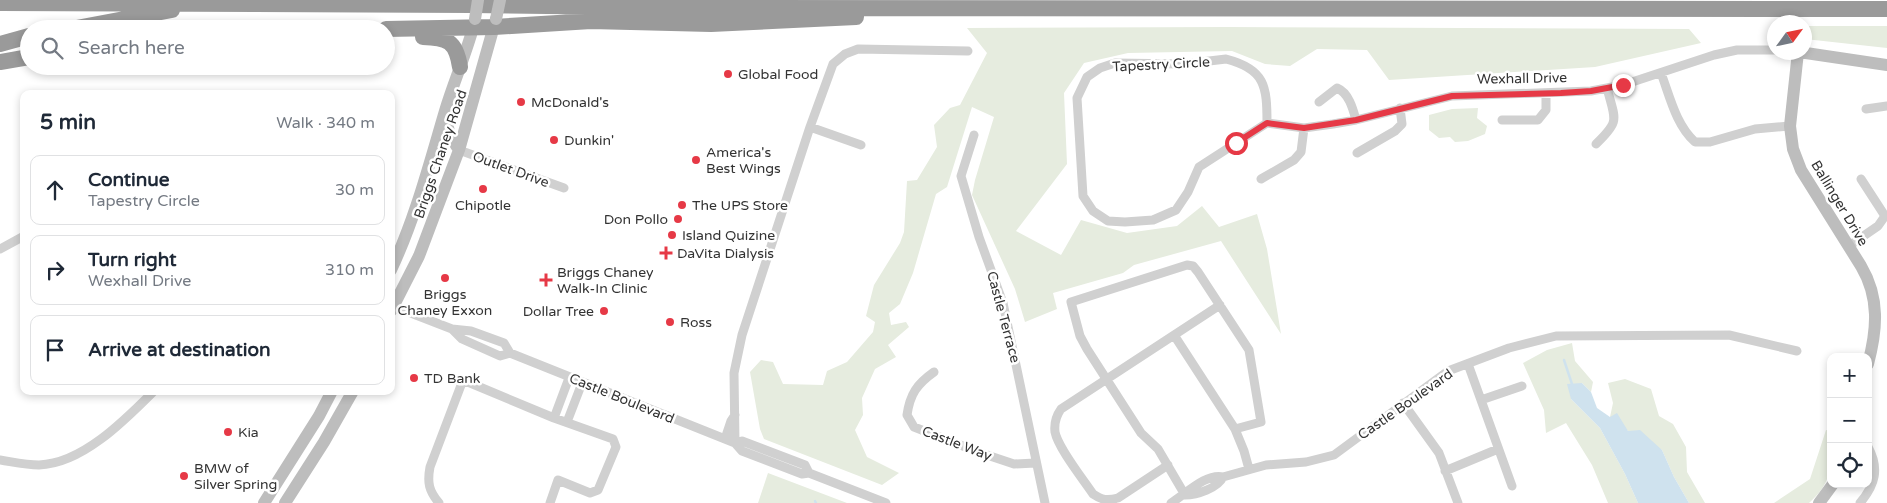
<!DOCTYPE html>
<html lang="en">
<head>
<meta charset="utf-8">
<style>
	body { margin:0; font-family:"Varela Round",sans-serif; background:#f6f6f7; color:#1f2937 }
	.controls { position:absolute; right:15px; bottom:15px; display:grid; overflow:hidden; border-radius:10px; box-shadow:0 2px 8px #0003 }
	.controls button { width:45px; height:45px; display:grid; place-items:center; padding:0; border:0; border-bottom:1px solid #e0e1e3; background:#fff; color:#1f2937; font:25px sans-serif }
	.compass { position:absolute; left:1767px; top:15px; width:45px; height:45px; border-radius:50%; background:#fff; box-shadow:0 2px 8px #0003; rotate:57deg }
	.stop { position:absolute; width:15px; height:15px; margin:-11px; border:4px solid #e63946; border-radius:50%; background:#fff }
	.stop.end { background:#e63946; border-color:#fff; box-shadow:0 1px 5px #0008 }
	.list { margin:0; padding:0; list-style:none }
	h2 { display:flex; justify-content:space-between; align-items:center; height:65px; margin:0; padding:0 20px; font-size:21px }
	h2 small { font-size:16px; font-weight:400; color:#747a83 }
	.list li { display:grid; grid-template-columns:32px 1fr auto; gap:15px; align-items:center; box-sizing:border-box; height:70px; margin:0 10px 10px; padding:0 10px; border:1px solid #e0e1e3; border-radius:10px }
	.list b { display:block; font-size:19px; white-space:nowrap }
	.list p { margin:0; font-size:16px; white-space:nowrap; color:#747a83 }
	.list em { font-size:16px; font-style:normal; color:#747a83 }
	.icon { flex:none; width:28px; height:28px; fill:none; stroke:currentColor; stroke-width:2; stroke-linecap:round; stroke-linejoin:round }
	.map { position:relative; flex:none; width:1887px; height:503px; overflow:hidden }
	.search { position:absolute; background:#fff; box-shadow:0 2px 8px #0003; left:20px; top:20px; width:375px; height:55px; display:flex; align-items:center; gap:12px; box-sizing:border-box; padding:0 18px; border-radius:28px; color:#747a83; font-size:19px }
	.panel { position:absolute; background:#fff; box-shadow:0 2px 8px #0003; left:20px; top:90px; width:375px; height:305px; border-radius:10px }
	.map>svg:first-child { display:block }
	.green { fill:#e6ecdf }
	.water { fill:#cfe2ee }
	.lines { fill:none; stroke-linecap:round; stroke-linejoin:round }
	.stream { stroke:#cfe2ee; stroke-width:2.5 }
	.street { stroke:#d0d0d0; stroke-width:9 }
	.secondary { stroke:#bdbdbd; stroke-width:12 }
	.highway { stroke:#9a9a9a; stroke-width:16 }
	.secondary-bridge { stroke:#bdbdbd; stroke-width:12 }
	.route { stroke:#e63946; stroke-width:6 }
	.poi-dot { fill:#e63946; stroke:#fff; stroke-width:2 }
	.labels { text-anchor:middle; stroke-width:5; stroke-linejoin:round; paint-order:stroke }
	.street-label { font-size:14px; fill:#333; stroke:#fff }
	.poi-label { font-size:14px; fill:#333; stroke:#fff; text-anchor:start }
</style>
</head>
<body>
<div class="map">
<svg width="1887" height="503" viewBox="0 0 1887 503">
	<rect width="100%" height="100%" fill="#fff"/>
	<path class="green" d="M1805 26H1887V48L1805 39Z
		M1229 27 1689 29 1701 43 1595 67 1389 80 1367 50 1317 49 1290 66 1265 64 1232 51 1128 53 1084 63 1064 93 1067 164 1016 231 1061 255 1081 220 1127 233 1177 226 1202 206 1219 227 1257 214 1267 249 1281 334 1221 241 1134 265 1123 273 1053 293 1057 309 1025 322 1015 289 972 195 975 180 994 117 972 107 947 187 936 194 913 273 900 304 889 313 891 325 906 322 909 327 888 345 896 357 875 369 862 398 863 415 855 430 867 457 899 473 882 485 764 439 760 429 750 372 761 360 773 362 783 384 823 385 827 371 847 362 873 332 875 322 866 316 874 285 900 243 904 232 907 181 917 180 937 147 934 125 950 108 960 105 987 53 967 28Z
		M1478 108 1477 118 1487 126 1485 134 1468 141 1455 142 1450 137 1439 138 1429 130V115L1452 109Z
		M1572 343 1575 361 1593 382 1591 392 1582 383 1571 399 1600 428 1625 474 1638 503H1608L1592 465 1566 423 1546 433 1544 410 1523 363 1547 350Z
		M1625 379 1651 389 1659 416 1673 424 1686 447 1687 472 1705 503H1689L1674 477 1662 450 1628 431 1610 417 1613 403 1608 383Z
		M1826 430 1831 431C1831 462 1835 480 1809 503H1774L1810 479Z
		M768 473 847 503H758Z"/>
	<path class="water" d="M1582 383 1591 392 1597 408 1610 417 1617 413 1628 431 1640 430 1662 450 1674 477 1689 503H1638L1625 474 1600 428 1571 399 1567 384Z"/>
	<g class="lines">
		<path class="stream" d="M1564 360 1572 384
			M815 501 816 503"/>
		<path class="street" d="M1226 59C1265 69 1267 86 1267 123L1199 167 1188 192 1176 210 1153 220 1125 222 1108 221 1093 211 1083 196 1077 98 1087 77 1100 68 1115 63 1184 64Z
			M1661 73C1670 97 1676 125 1695 142H1710L1755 129 1790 126
			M1319 102 1337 88C1349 93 1353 109 1356 120
			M1866 109 1887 106
			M1502 120H1538L1546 110V93
			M1267 123 1304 128 1333 124 1356 120 1452 96 1591 91 1623 85 1714 55 1737 50H1774
			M810 127 861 145
			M974 135 961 176 979 237 1003 303 1045 503
			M1596 144C1621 120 1615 120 1607 88
			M459 150 564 188
			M1357 153 1395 131 1402 124 1400 108
			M1261 179 1294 160 1301 152 1304 128
			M1849 246 1878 226 1885 216 1861 179
			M0 249 24 236
			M391 302 403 310 452 329 471 331 504 343 510 353 735 443 742 451 802 474 809 473 886 503
			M452 329 462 339 500 356 510 353
			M1174 335 1235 429
			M1468 364 1512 486
			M934 372C917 384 910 394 907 415L914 427 981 453 1014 464 1035 463
			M1481 400 1522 386
			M1403 403 1439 453 1458 503
			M554 418 569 378
			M567 422 582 383
			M725 439 731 421 735 415
			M735 443 734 373 742 335 810 127 833 64 845 54 858 49 968 51
			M735 443 742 441 805 465 809 473
			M0 460C13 462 26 465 39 465 82 464 125 420 154 391
			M1168 465 1118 498C1107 501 1102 500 1093 494 1083 479 1058 448 1055 432 1054 423 1056 416 1061 409L1220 305
			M1445 471 1498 449
			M1185 495 1158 449 1141 433 1087 349 1080 336 1071 302 1187 265 1193 266 1198 272 1249 350 1261 422 1235 429 1244 451 1249 469
			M1185 495C1197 495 1218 488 1223 477
			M439 503C429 491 427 483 430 467L463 380 554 418 613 439 616 447 598 490 590 493 558 480 550 503
			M1171 503C1186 494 1206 473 1223 477L1266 465 1306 462 1334 455 1448 371 1509 348 1556 336 1729 335 1797 351
			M1860 503C1875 485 1880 469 1868 447"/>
		<path class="secondary" d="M1798 52 1790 126 1793 149 1801 170 1861 266C1880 298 1877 330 1868 364
			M1799 52 1887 65
			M445 115 450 136 459 150
			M391 270C415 219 429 165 445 111 454 81 467 52 475 21
			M391 311 419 256 459 150 496 19
			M264 503 319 416 332 391
			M285 503 324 442 353 391
			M1819 503 1833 484"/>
		<path class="highway" d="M0 3 471 5 705 8 1887 9
			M71 29 172 10
			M386 29 494 27 591 21 711 24 856 17
			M423 37C448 38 456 41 460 67
			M0 44 29 36
			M0 62 29 57"/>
		<path class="secondary-bridge" d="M475 19 478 0
			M496 19 500 0"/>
	</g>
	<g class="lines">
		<path class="route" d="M1236 143 1267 123 1304 128 1356 120 1452 96 1561 93 1591 91 1623 85"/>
	</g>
	<g class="poi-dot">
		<circle cx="728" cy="74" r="5"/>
		<circle cx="521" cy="102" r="5"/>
		<circle cx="554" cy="140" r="5"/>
		<circle cx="696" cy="160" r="5"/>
		<circle cx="483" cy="189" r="5"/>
		<circle cx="682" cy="205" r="5"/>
		<circle cx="678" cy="219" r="5"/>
		<circle cx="672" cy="235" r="5"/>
		<path d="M663.5 245.5h5v5h5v5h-5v5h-5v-5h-5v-5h5z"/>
		<circle cx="445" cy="278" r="5"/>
		<path d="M543.5 272.5h5v5h5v5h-5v5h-5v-5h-5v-5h5z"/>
		<circle cx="604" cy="311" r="5"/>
		<circle cx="670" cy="322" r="5"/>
		<circle cx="414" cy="378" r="5"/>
		<circle cx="228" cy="432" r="5"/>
		<circle cx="184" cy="476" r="5"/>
	</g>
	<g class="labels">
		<g class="street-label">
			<text transform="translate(1161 64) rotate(-3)" y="5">Tapestry Circle</text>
			<text transform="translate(1522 78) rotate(-1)" y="5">Wexhall Drive</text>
			<text transform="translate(440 154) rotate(-71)" y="5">Briggs Chaney Road</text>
			<text transform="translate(511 169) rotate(20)" y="5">Outlet Drive</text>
			<text transform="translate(1840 203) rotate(59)" y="5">Ballinger Drive</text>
			<text transform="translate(1004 317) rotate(75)" y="5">Castle Terrace</text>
			<text transform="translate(622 398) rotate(22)" y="5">Castle Boulevard</text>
			<text transform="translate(1405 404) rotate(-35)" y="5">Castle Boulevard</text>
			<text transform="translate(957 443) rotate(21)" y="5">Castle Way</text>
		</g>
		<g class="poi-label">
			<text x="738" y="79">Global Food</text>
			<text x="531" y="107">McDonald's</text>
			<text x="564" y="145">Dunkin'</text>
			<text x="706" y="157">America's<tspan x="706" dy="16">Best Wings</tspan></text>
			<text x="483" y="210" text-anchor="middle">Chipotle</text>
			<text x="692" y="210">The UPS Store</text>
			<text x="668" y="224" text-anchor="end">Don Pollo</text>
			<text x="682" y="240">Island Quizine</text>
			<text x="677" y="258">DaVita Dialysis</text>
			<text x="557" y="277">Briggs Chaney<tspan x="557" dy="16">Walk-In Clinic</tspan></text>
			<text x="445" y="299" text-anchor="middle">Briggs<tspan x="445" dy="16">Chaney Exxon</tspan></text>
			<text x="594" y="316" text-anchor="end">Dollar Tree</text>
			<text x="680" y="327">Ross</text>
			<text x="424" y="383">TD Bank</text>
			<text x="238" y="437">Kia</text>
			<text x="194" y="473">BMW of<tspan x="194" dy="16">Silver Spring</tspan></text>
		</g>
	</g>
</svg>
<div class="controls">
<button>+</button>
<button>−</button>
<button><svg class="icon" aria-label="locate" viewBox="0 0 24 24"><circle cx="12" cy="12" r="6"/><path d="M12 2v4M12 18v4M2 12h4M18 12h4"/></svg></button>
</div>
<svg class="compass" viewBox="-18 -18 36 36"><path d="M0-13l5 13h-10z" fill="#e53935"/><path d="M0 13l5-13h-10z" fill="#747a83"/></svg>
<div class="stop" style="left:1236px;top:143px"></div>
<div class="stop end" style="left:1623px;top:85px"></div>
<div class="search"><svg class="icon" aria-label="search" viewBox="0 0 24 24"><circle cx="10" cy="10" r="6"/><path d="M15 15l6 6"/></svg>Search here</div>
<section class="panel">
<h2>5 min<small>Walk · 340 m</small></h2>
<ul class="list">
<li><svg class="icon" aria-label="ahead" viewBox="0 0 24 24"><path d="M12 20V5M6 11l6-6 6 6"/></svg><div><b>Continue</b><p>Tapestry Circle</p></div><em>30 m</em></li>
<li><svg class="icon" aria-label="right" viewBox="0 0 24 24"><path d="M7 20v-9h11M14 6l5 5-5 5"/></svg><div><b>Turn right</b><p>Wexhall Drive</p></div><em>310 m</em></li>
<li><svg class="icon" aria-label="arrive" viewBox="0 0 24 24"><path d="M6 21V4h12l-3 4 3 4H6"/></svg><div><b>Arrive at destination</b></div></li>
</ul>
</section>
</div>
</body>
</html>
